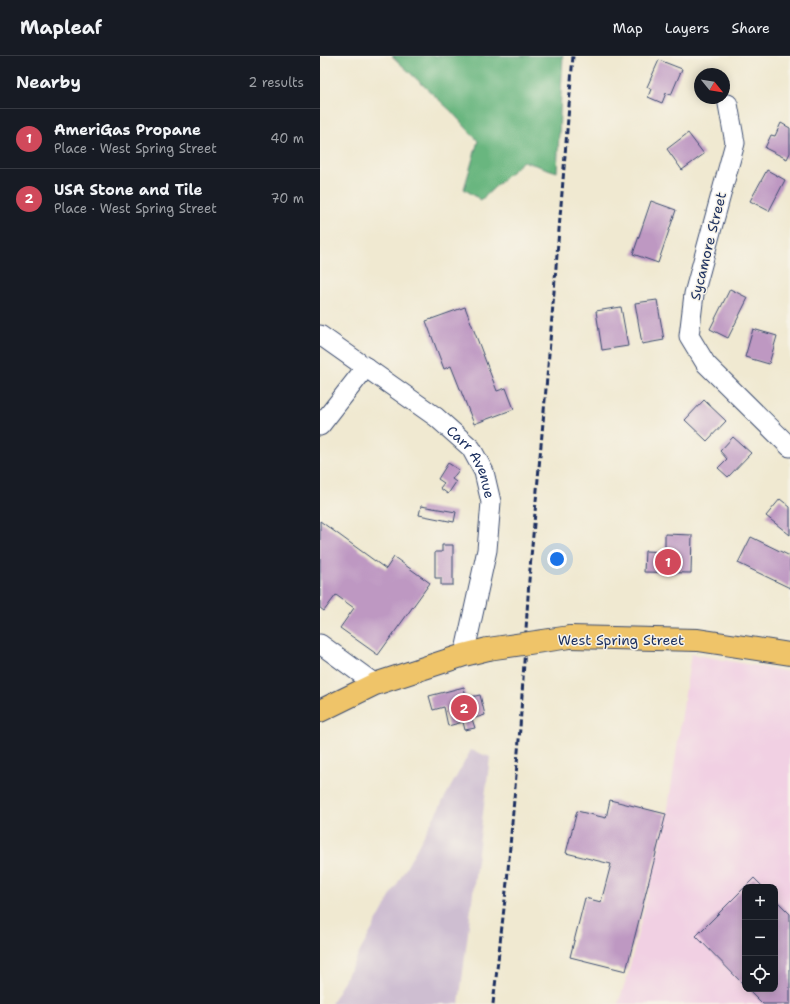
<!DOCTYPE html>
<html lang="en">
<head>
<meta charset="utf-8">
<style>
	body { margin:0; font-family:"Shantell Sans",sans-serif; background:#242831; color:#f1f3f6 }
	.controls { position:absolute; right:12px; bottom:12px; display:grid; overflow:hidden; border-radius:8px; box-shadow:0 2px 10px #0003 }
	.controls button { width:36px; height:36px; display:grid; place-items:center; padding:0; border:0; border-bottom:1px solid #363941; background:#171b24; color:#f1f3f6; font:20px sans-serif }
	.compass { position:absolute; left:374px; top:12px; width:36px; height:36px; border-radius:50%; background:#171b24; box-shadow:0 2px 10px #0003; rotate:120deg }
	.you { position:absolute; left:237px; top:503px; width:14px; height:14px; margin:-10px; border:3px solid #fff; border-radius:50%; background:#1a73e8; box-shadow:0 0 0 6px #1a73e833 }
	.badge { display:grid; place-items:center; width:26px; height:26px; border-radius:50%; background:#d1495b; color:#fff; font-size:13px; font-weight:700 }
	.pin { position:absolute; translate:-50% -50%; border:2px solid #fff; box-shadow:0 1px 4px #0006 }
	.list { margin:0; padding:0; list-style:none }
	h2 { display:flex; justify-content:space-between; align-items:center; height:52px; margin:0; padding:0 16px; font-size:17px }
	h2 small { font-size:13px; font-weight:400; color:#9ea1a6 }
	.list li { display:grid; grid-template-columns:26px 1fr auto; gap:12px; align-items:center; box-sizing:border-box; height:60px; padding:0 16px; border-top:1px solid #363941 }
	.list b { display:block; font-size:15px; white-space:nowrap }
	.list p { margin:0; font-size:13px; white-space:nowrap; color:#9ea1a6 }
	.list em { font-size:13px; font-style:normal; color:#9ea1a6 }
	.icon { flex:none; width:22px; height:22px; fill:none; stroke:currentColor; stroke-width:2; stroke-linecap:round; stroke-linejoin:round }
	.map { position:relative; flex:none; width:470px; height:948px; overflow:hidden }
	header { display:flex; align-items:center; gap:24px; box-sizing:border-box; height:56px; padding:0 20px; background:#171b24; border-bottom:1px solid #363941 }
	header strong { font-size:19px }
	nav { display:flex; gap:22px; margin-inline-start:auto; font-size:14px }
	main { display:flex }
	aside { flex:1; background:#171b24 }
	.map>svg:first-child { display:block }
	.built { fill:#f1d0e3; fill-rule:evenodd }
	.industrial { fill:#cebed1 }
	.forest { fill:#69b67f; stroke:#42726e }
	.building { fill:#be98c2 }
	.lines { fill:none; stroke-linecap:round; stroke-linejoin:round }
	.minor-casing { stroke:#3b4b6f; stroke-width:21 }
	.major-casing { stroke:#3b4b6f; stroke-width:24 }
	.minor { stroke:#fff; stroke-width:19 }
	.major { stroke:#efc469; stroke-width:22 }
	.rail { stroke:#1b2f5e; stroke-width:3; stroke-dasharray:6 3; stroke-linecap:butt }
	.major-bridge-casing { stroke:#3b4b6f; stroke-width:24; stroke-linecap:butt }
	.major-bridge { stroke:#efc469; stroke-width:22 }
	.labels { text-anchor:middle; stroke-width:3; stroke-linejoin:round; paint-order:stroke }
	.street-label { font-size:14px; fill:#1b2f5e; stroke:#f7f3e8 }
</style>
</head>
<body>
<header>
<strong>Mapleaf</strong>
<nav><a>Map</a><a>Layers</a><a>Share</a></nav>
</header>
<main>
<aside>
<h2>Nearby<small>2 results</small></h2>
<ul class="list">
<li><span class="badge">1</span><div><b>AmeriGas Propane</b><p>Place · West Spring Street</p></div><em>40 m</em></li>
<li><span class="badge">2</span><div><b>USA Stone and Tile</b><p>Place · West Spring Street</p></div><em>70 m</em></li>
</ul>
</aside>
<div class="map">
<svg width="470" height="948" viewBox="0 0 470 948">
	<rect width="100%" height="100%" fill="#f7f3e8"/>
	<filter id="ink" filterUnits="userSpaceOnUse"><feTurbulence type="fractalNoise" baseFrequency=".025" numOctaves="2"/><feDisplacementMap in="SourceGraphic" scale="8" xChannelSelector="R" yChannelSelector="G"/><feConvolveMatrix kernelMatrix="1 2 1 2 8 2 1 2 1" color-interpolation-filters="sRGB"/></filter>
	<filter id="wash" filterUnits="userSpaceOnUse"><feTurbulence type="fractalNoise" baseFrequency=".012" numOctaves="4" result="noise"/><feDisplacementMap in="SourceGraphic" scale="16" xChannelSelector="R" yChannelSelector="G"/><feGaussianBlur stdDeviation="0.9" result="paint"/><feColorMatrix in="noise" values="0 0 0 0 0 0 0 0 0 0 0 0 0 0 0 0 0 1.4 0 .05"/><feComposite in="paint" operator="in"/></filter>
	<g filter="url(#wash)">
		<rect width="100%" height="100%" fill="#f0e9d1"/>
		<path class="built" d="M371 598 470 616V948H298L308 918 347 759ZM425 831H455V933H425Z"/>
		<path class="industrial" d="M151 694 170 701 139 948H11Z"/>
		<path class="forest" d="M72 0H243L237 116 203 105 161 144 144 133 158 85 131 55Z"/>
		<g id="blocks">
			<path class="building" d="M339 4 362 13 351 39 346 37 342 47 328 41 331 33 327 31Z
				M461 67 470 72V97L467 103 445 92 451 79 455 80Z
				M368 77 384 98 362 114 347 93Z
				M447 114 465 124 449 155 430 145Z
				M331 145 356 154 338 207 313 198Z
				M410 233 428 242 408 282 390 273Z
				M337 244 344 284 322 288 315 247Z
				M145 251 177 335 186 332 194 353 154 368 131 310 124 313 106 265Z
				M301 251 308 290 282 294 276 255Z
				M433 273 457 280 449 308 425 301Z
				M384 344 406 365 387 385 365 364Z
				M413 381 431 397 408 421 398 412 407 403 400 395Z
				M128 407 139 414 132 423 136 426 128 438 120 432 124 427 118 423Z
				M460 443 470 451V479L446 460Z
				M101 450 136 456 134 466 99 459Z
				M0 465 66 513 74 501 110 527 58 599 20 572 34 552 16 539 4 555 0 552Z
				M345 478 372 479 371 517 324 516 325 495 345 496Z
				M431 481 470 500V532L418 507Z
				M122 489H133V529H121V522H115V496H122Z
				M144 631 146 642 160 639 165 659 152 663 155 672 145 674 143 666 128 670 124 651 113 654 109 640Z
				M290 744 346 758 306 915 250 901 265 842 281 846 291 808 246 797 257 755 286 762Z
				M434 822 443 831H425V930L376 880Z
				M455 843 470 858V948H443L428 933H455Z"/>
		</g>
	</g>
	<g filter="url(#ink)">
		<use href="#blocks" fill-opacity="0" stroke="#3b4b6f" stroke-width="1"/>
		<g class="lines">
			<defs>
				<g id="minor">
					<path d="M408 48 415 87 374 238 369 280 386 308 470 391"/>
					<path id="s1" d="M0 279 116 361 151 392 164 416 171 446 167 494 144 599"/>
					<path d="M0 370 46 311"/>
					<path d="M0 588 55 628"/>
				</g>
				<path id="major" d="M250 581 378 584 470 598
					M0 655 55 628 144 599 168 593"/>
			</defs>
			<use href="#minor" class="minor-casing"/>
			<use href="#major" class="major-casing"/>
			<use href="#minor" class="minor"/>
			<use href="#major" class="major"/>
			<path class="rail" d="M173 948 187 826 200 672 209 524 228 310 253 0"/>
			<defs>
				<path id="major-bridge" d="M168 593 250 581"/>
			</defs>
			<use href="#major-bridge" class="major-bridge-casing"/>
			<use href="#major-bridge" class="major-bridge"/>
		</g>
	</g>
	<g class="labels">
		<g class="street-label">
			<text transform="translate(388 190) rotate(-76)" y="5">Sycamore Street</text>
			<text dy="5" stroke="none"><textPath href="#s1" startOffset="201">Carr Avenue</textPath></text>
			<text x="301" y="589">West Spring Street</text>
		</g>
	</g>
</svg>
<div class="controls">
<button>+</button>
<button>−</button>
<button><svg class="icon" aria-label="locate" viewBox="0 0 24 24"><circle cx="12" cy="12" r="6"/><path d="M12 2v4M12 18v4M2 12h4M18 12h4"/></svg></button>
</div>
<svg class="compass" viewBox="-18 -18 36 36"><path d="M0-13l5 13h-10z" fill="#e53935"/><path d="M0 13l5-13h-10z" fill="#9ea1a6"/></svg>
<div class="you"></div>
<div class="pin badge" style="left:348px;top:506px">1</div>
<div class="pin badge" style="left:144px;top:652px">2</div>
</div>
</main>
</body>
</html>
